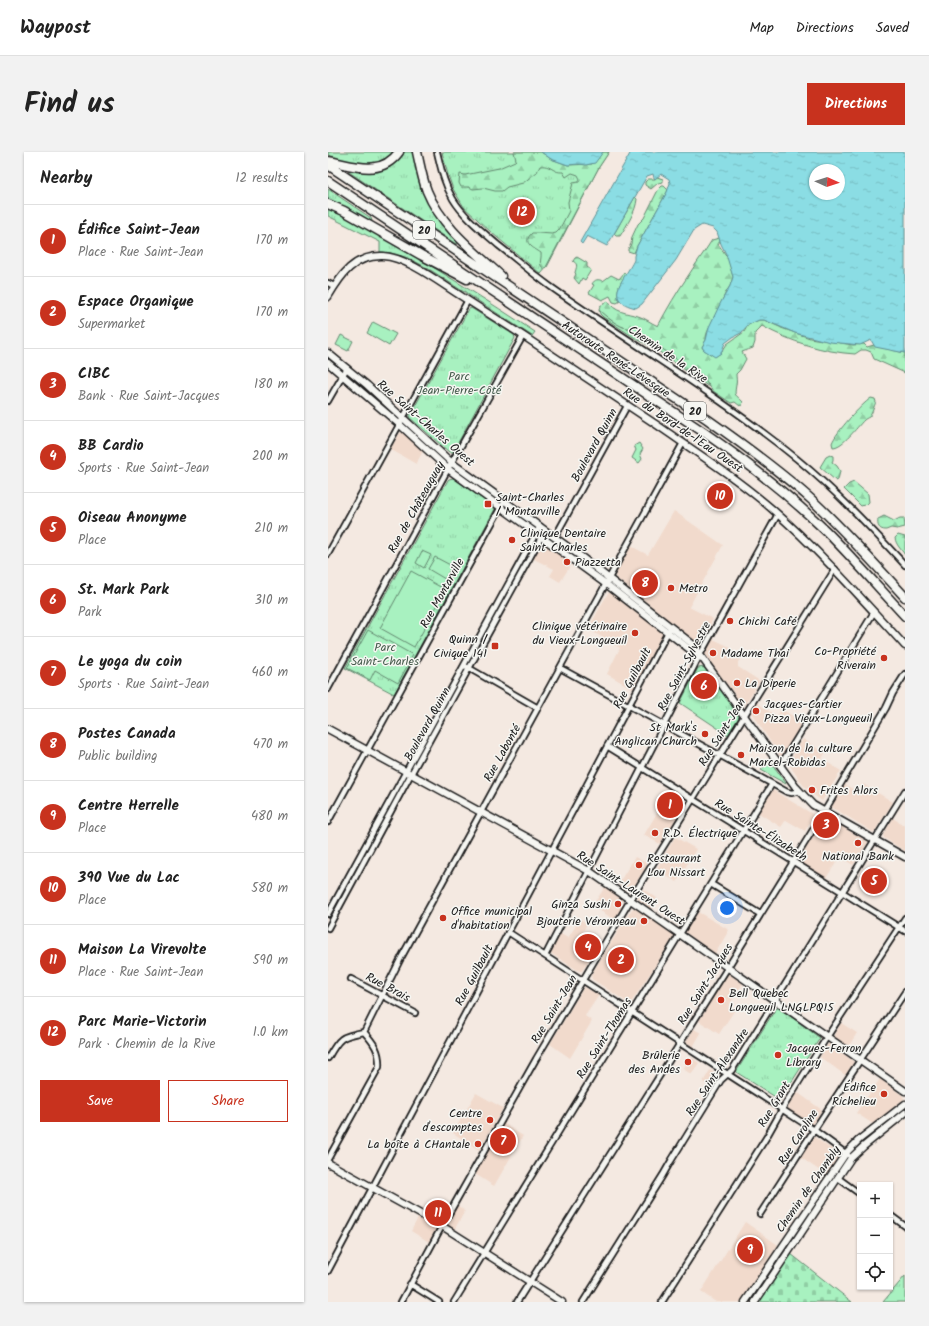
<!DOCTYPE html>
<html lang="en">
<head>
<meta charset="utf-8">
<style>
	body { margin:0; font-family:Kalam,sans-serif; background:#f2f2f2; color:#222 }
	.controls { position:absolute; right:12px; bottom:12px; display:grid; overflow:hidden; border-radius:0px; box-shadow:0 1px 3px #0004 }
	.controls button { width:36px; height:36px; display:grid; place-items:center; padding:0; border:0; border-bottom:1px solid #e0e0e0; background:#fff; color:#222; font:20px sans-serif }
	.compass { position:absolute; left:481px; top:12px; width:36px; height:36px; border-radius:50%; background:#fff; box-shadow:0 1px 3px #0004; rotate:93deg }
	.you { position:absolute; left:399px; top:756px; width:14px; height:14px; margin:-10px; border:3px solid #fff; border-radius:50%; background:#1a73e8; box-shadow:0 0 0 6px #1a73e833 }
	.badge { display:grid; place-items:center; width:26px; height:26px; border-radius:50%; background:#c8321e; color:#fff; font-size:13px; font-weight:700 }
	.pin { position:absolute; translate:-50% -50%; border:2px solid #fff; box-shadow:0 1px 4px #0006 }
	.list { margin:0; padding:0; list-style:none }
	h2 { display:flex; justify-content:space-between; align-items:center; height:52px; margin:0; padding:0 16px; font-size:17px }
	h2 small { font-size:13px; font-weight:400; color:#767676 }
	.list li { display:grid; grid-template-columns:26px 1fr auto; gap:12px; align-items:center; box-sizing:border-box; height:72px; padding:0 16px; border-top:1px solid #e0e0e0 }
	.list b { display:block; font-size:15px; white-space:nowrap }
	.list p { margin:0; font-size:13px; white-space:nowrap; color:#767676 }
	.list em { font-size:13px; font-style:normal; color:#767676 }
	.actions { display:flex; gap:8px; padding:12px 16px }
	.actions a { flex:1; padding:9px 0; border:1px solid #c8321e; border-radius:0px; text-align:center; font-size:14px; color:#c8321e }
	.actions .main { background:#c8321e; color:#fff }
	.icon { flex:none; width:22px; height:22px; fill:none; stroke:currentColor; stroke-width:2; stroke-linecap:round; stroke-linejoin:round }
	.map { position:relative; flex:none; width:577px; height:1150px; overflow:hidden; border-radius:0px }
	header { display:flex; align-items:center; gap:24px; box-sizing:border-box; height:56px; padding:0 20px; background:#fff; border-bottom:1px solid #e0e0e0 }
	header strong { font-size:19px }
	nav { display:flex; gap:22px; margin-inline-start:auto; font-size:14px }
	.intro { display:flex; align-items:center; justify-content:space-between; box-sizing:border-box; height:96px; padding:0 24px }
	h1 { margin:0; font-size:28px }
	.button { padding:10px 18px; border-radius:0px; background:#c8321e; color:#fff; font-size:14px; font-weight:700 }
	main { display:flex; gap:24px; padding:0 24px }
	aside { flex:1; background:#fff; border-radius:0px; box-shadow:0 1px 3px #0004 }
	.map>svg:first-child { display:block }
	.built { fill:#f1dacc }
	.grass { fill:url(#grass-tufts); stroke:#62866e }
	.forest { fill:url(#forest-firs); stroke:#62866e }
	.cemetery { fill:url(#cemetery-stones); stroke:#62866e }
	.garden { fill:#a8f1c0; stroke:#62866e }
	.water { fill:url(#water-ripples); stroke:#5f9094; fill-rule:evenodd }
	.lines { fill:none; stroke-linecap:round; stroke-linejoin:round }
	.street-casing { stroke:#1c1c1c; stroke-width:8 }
	.secondary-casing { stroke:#1c1c1c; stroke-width:9 }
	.highway-casing { stroke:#1c1c1c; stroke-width:11 }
	.street { stroke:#f6f6f2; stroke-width:4.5 }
	.secondary { stroke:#f6f6f2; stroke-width:6 }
	.highway { stroke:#f6f6f2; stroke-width:8 }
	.poi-dot { fill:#c8321e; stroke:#f6f6f2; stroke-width:1.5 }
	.labels { text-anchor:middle; stroke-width:3; stroke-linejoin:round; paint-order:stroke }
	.shield { fill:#f6f6f2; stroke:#5d5d5c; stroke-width:1 }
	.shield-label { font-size:11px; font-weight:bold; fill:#1c1c1c }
	.street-label { font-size:12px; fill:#1c1c1c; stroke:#f6f6f2 }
	.park-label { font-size:12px; fill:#465c4d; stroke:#f6f6f2 }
	.poi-label { font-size:12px; fill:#1c1c1c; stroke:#f6f6f2; text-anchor:start }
</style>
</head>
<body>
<header>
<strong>Waypost</strong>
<nav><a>Map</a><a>Directions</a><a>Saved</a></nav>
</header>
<div class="intro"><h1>Find us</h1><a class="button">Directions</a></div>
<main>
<aside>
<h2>Nearby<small>12 results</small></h2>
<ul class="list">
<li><span class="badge">1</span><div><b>Édifice Saint-Jean</b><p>Place · Rue Saint-Jean</p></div><em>170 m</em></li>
<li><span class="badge">2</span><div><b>Espace Organique</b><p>Supermarket</p></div><em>170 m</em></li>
<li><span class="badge">3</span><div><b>CIBC</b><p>Bank · Rue Saint-Jacques</p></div><em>180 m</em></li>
<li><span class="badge">4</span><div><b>BB Cardio</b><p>Sports · Rue Saint-Jean</p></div><em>200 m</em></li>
<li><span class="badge">5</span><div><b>Oiseau Anonyme</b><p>Place</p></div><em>210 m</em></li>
<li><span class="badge">6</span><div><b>St. Mark Park</b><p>Park</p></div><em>310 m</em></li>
<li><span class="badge">7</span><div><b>Le yoga du coin</b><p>Sports · Rue Saint-Jean</p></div><em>460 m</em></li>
<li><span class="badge">8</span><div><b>Postes Canada</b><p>Public building</p></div><em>470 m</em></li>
<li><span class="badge">9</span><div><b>Centre Herrelle</b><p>Place</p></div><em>480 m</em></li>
<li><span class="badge">10</span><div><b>390 Vue du Lac</b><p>Place</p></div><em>580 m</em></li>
<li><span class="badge">11</span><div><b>Maison La Virevolte</b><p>Place · Rue Saint-Jean</p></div><em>590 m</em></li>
<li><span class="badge">12</span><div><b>Parc Marie-Victorin</b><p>Park · Chemin de la Rive</p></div><em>1.0 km</em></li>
</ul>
<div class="actions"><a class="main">Save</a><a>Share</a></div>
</aside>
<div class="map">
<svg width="577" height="1150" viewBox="0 0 577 1150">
	<defs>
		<pattern id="grass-tufts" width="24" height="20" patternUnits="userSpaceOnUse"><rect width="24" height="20" fill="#a8f1c0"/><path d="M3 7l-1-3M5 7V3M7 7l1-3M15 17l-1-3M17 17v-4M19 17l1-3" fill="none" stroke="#90cea4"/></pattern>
		<pattern id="forest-firs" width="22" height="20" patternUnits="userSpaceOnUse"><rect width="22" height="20" fill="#a8f1c0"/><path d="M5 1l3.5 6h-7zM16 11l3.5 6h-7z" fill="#90cea4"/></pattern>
		<pattern id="cemetery-stones" width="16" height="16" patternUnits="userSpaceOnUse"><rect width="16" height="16" fill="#a8f1c0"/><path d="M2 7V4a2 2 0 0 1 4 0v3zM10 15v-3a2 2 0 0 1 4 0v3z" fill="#90cea4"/></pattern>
		<pattern id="water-ripples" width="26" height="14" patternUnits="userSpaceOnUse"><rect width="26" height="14" fill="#8bdde4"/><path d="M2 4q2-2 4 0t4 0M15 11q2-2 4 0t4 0" fill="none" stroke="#77bdc3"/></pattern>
	</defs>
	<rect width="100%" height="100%" fill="#f4e9e1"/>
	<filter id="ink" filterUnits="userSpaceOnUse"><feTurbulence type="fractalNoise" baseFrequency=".025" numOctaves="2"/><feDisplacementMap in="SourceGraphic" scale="8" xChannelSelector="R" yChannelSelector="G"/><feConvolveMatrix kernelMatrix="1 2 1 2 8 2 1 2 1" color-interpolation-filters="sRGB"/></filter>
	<g filter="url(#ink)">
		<path class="built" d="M72 281H76L95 299 88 312 62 297Z
			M346 359 395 393 361 455 385 467 373 490 369 491 288 426 287 423 303 394 320 403Z
			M216 390 244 411 232 430 222 424 226 417 204 406 213 391Z
			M280 441H283L334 479V483L305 537 279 522 292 496 260 477Z
			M385 487 398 493 414 505 410 510V515L432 529 417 552H414L376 502Z
			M428 550 449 565 453 557 475 570 455 603 452 604 422 559Z
			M475 587 497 601 494 607 513 619 494 649 482 640 475 633 460 611Z
			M516 632 530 640 535 632 565 650 547 679 545 680 502 654Z
			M443 637 486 663 477 679 458 668 453 675 429 660Z
			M342 639 358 650 332 692 316 683Z
			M497 665 540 690 525 713 512 705 498 726 470 710 495 667Z
			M565 666 577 674V699L556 686 555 683Z
			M347 685 368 697 349 730 328 718Z
			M307 705 320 712 302 740 290 732Z
			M277 735 294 747 296 752 286 768 265 753Z
			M315 737 329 746 323 757 310 747Z
			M307 756 348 782 302 852 264 827 263 823 304 757Z
			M370 760 401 778 387 802 357 780Z
			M252 767 259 772 252 785 269 795 254 819H251L224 802 222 799 231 781 240 786Z
			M400 821 415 831 400 855 406 859 391 882 371 869Z
			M256 835 271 843 257 864 264 869 242 906 222 892Z
			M513 871 529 881 520 895 506 884Z
			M366 877 373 881 365 895 358 890Z
			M501 891 526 910 517 923 492 905Z
			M363 905 371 911 363 922 355 917Z
			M382 918 390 923V926L384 935 375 930Z
			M552 927 575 944 576 947 545 972 528 961Z
			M469 940 494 958 484 973 481 972 460 957V955Z
			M148 941 175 956 151 998 125 981Z
			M175 971 195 984 166 1034 147 1022Z
			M486 985 509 1001 510 1005 498 1023 472 1005Z
			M129 1053 137 1059 126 1078 119 1075 118 1073Z
			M90 1066 106 1076 107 1078 101 1090 83 1079Z
			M417 1070 450 1093 413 1150H388L373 1140Z"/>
		<path class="grass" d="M0 0H67C53 20 18 13 0 2Z
			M74 0H86L102 54 110 66 131 89 130 91 128 92 21 20 23 16 38 18Z
			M114 0H213C229 16 247 12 267 11L275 0H281L271 15 219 115 213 122 164 81 136 55 125 37 120 23Z
			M0 37 43 66 44 69H42L0 48Z
			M0 56C22 66 43 79 64 91 113 119 160 149 207 180L204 184 138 141V139L136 140C112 125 82 100 52 100V90L0 64Z
			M143 156 186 183 187 186 125 300H121L81 265 141 157Z
			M271 158 283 168 295 175 300 176 318 186 326 192 337 198 355 212 374 223 381 235 326 196 307 186 275 165 272 162Z
			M311 291 315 297 312 302 314 307 311 311 304 306 308 298 306 294Z
			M125 326 167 355V357L66 542 17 516 120 328 121 327Z
			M377 515 412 563 400 583 352 551 370 516Z
			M442 609 458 631V632L433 618Z
			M449 856H451L492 886 452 948 408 920 447 858Z
			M577 1124V1150H555Z"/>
		<path class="forest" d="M186 0H213L223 7 240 13 264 12 275 0H281L271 15 217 117C209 113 214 108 213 101 206 96 193 91 204 81H210L224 82 228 81 231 78 241 59 240 50 245 31 251 30 252 27 250 23 244 21 238 25 235 20C233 20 230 20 228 19 222 16 219 13 212 14L209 20 195 31 179 35 174 39H167L155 36 145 37 141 35H133L131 31 132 22 137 23 171 16 187 9 188 8Z
			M329 25 335 27V30L330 31 323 37 317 33V30L320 27H327Z
			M334 34H336L340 38 339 40 309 94 306 101 300 99V97L303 92 304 85 310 72 316 66 330 38Z
			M307 45 309 47C308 59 299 73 292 84H288L286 82Z
			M391 86 392 89 390 92 400 106 405 125 402 134 398 140 379 181 378 188 374 195 376 198 388 204 393 201 399 192 416 180 420 173 431 168H436L456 177 482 186 525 193 536 192 539 195 546 193 550 195 577 201V221L546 207 543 200 538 198H533L527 202C495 200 463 190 434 174L427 181V190L425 196 414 200 418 207 412 218 408 222C408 226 409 229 408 233 406 246 407 241 415 250L414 253 412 254 407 250 403 251 385 239 374 223C368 221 364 222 359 218 356 216 356 213 353 211 344 202 332 196 322 189 316 184 305 183 300 176 292 176 277 164 271 158L272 154 280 149C286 160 299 161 310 164 317 166 323 171 330 174 339 157 349 140 360 124 368 111 376 101 384 88Z
			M249 105 259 111V115L263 118 257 128 254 126 251 132 246 126 248 122 247 121C248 115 251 113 245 109L247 106Z
			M296 121 298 122C293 131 286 139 292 149L289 151 285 150 282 144 274 148 261 141 266 133 264 132C267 127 270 127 275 129L283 123 291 127Z
			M543 246 547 247 548 250C546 254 544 262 541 265 539 266 537 267 536 268 529 275 515 295 505 295L504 291C508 280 533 253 543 246Z
			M502 303 505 304V308L504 310 509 314 512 319 510 328 508 329 492 315 498 305Z
			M526 330 540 342 541 350 539 352 533 354 516 337 521 332Z
			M556 364 566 369 572 366H576L577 375 569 377 563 376 558 378C551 378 549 374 550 367Z
			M570 383 577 385V403C573 397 568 393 567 386Z"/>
		<path class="cemetery" d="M463 1102 524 1150H431Z"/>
		<path class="garden" d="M45 170 68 182 61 194 39 181Z
			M13 183 25 189 20 199 8 193Z
			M94 399 103 403 96 416 88 411Z
			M107 405 124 414 117 427 100 417Z
			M83 419 118 438 86 495 52 476Z
			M40 478 85 503 70 531 47 518 42 528 19 516Z"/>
		<path class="water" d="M213 0H275L267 11 258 13 251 12 240 13 223 7Z
			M303 0H577V201L547 195 543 188 532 193 502 190 467 181 436 168H431L420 173 413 181 405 185 397 191 393 201 387 205 376 198 374 195 378 188 381 175 393 150 402 134 405 125 398 102 393 92 389 80 385 76 374 73 366 78 348 108 314 152 308 156C273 148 297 127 306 108V104L309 94 339 40 342 31 341 27 333 22 327 27 326 26 325 22 319 24 279 94 259 84 254 92 252 90ZM487 18H511V42H487Z"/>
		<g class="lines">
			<defs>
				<path id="street" d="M109 0C113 16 116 32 125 47 136 65 154 79 170 93 188 107 205 122 223 135 305 193 392 244 469 307 508 339 543 376 577 413
					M0 131 6 134
					M0 249 19 216
					M227 385 299 254
					M0 402 140 148
					M139 515 210 556
					M232 516 459 640 464 641 471 639
					M0 537 120 317 195 184
					M279 594 577 779
					M452 614 546 460
					M0 670 174 353
					M383 732 432 762
					M0 762 212 374
					M0 776 83 622 217 378
					M180 780 486 978 520 1003
					M217 804 372 503 450 362
					M23 827 87 861
					M36 880 73 806 355 291
					M0 906C11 886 13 884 36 880
					M0 1007 51 915C52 899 46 891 36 880
					M510 1026 532 1042
					M432 1062 486 978 577 840
					M562 1063 577 1074
					M0 1119 341 478
					M82 1132 111 1150
					M73 1150 114 1074 208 907 303 747 507 417
					M126 1150 444 632
					M189 1150 400 815 496 660 558 556 565 541 577 522
					M255 1150 335 1023 343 1009 393 928 404 918 577 639
					M334 1150 438 986 456 954 497 888 577 766"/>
				<path id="secondary" d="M0 145C13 123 26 103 55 104 79 105 112 131 133 144 153 157 174 170 194 183 239 213 284 243 329 273 368 300 408 326 444 357 492 399 534 447 577 494
					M0 201 39 233 124 311 251 403 367 494 372 503 467 634 485 653 577 705
					M0 211 71 272 120 317 278 432 365 500 372 503
					M0 577 261 719 577 939
					M0 1011 114 1074 234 1150
					M417 1150 518 1001 532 987 577 952
					M427 1150 523 1006 536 994 577 961"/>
				<path id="highway" d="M89 0C92 13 94 26 99 39 113 74 146 99 173 124
					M0 9C25 13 52 26 71 0
					M0 13 379 267C416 293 452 319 485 349 517 379 547 412 577 445
					M0 29 377 281C420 311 461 343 498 379 525 406 551 436 577 464
					M0 52 16 59 93 103 139 127"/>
			</defs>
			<use href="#street" class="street-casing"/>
			<use href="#secondary" class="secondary-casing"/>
			<use href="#highway" class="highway-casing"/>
			<use href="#street" class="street"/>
			<use href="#secondary" class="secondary"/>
			<use href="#highway" class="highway"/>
		</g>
	</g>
	<g class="poi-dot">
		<rect x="156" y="348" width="8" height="8" rx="2"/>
		<circle cx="184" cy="388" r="4"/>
		<circle cx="239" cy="410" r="4"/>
		<circle cx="343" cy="436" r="4"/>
		<circle cx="402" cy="469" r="4"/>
		<circle cx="307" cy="481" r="4"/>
		<rect x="163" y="490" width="8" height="8" rx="2"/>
		<circle cx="385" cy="501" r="4"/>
		<circle cx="556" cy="506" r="4"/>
		<circle cx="409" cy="531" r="4"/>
		<circle cx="428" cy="559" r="4"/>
		<circle cx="377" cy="582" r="4"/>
		<circle cx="413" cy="603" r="4"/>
		<circle cx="484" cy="638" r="4"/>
		<circle cx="327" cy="681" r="4"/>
		<circle cx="530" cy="691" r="4"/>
		<circle cx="311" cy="713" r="4"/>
		<circle cx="290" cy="752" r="4"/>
		<circle cx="115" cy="766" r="4"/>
		<circle cx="316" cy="769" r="4"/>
		<circle cx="393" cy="848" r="4"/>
		<circle cx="450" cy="903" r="4"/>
		<circle cx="360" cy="910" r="4"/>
		<circle cx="556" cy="942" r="4"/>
		<circle cx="162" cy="968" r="4"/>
		<circle cx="150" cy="992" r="4"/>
	</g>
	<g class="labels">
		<g class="shield">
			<rect x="85" y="69" width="22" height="18" rx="3"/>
			<rect x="356" y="250" width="22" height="18" rx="3"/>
		</g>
		<g class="shield-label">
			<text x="96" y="82">20</text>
			<text x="367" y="263">20</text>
		</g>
		<g class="street-label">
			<text transform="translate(340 202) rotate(34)" y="4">Chemin de la Rive</text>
			<text transform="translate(288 207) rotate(34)" y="4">Autoroute René-Lévesque</text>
			<text transform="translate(98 271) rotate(41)" y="4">Rue Saint-Charles Ouest</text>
			<text transform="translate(355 278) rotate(34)" y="4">Rue du Bord-de-l'Eau Ouest</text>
			<text transform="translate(266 293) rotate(-61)" y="4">Boulevard Quinn</text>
			<text transform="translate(88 355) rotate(-61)" y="4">Rue de Châteauguay</text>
			<text transform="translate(114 441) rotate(-61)" y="4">Rue Montarville</text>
			<text transform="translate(356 514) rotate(-62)" y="4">Rue Saint-Sylvestre</text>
			<text transform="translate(304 526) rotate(-62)" y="4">Rue Guilbault</text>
			<text transform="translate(99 572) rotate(-61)" y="4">Boulevard Quinn</text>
			<text transform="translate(394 580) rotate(-58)" y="4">Rue Saint-Jean</text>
			<text transform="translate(174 601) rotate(-61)" y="4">Rue Labonté</text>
			<text transform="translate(433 678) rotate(32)" y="4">Rue Sainte-Élizabeth</text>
			<text transform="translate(303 736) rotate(33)" y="4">Rue Saint-Laurent Ouest</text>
			<text transform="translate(146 823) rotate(-62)" y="4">Rue Guilbault</text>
			<text transform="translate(377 832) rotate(-58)" y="4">Rue Saint-Jacques</text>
			<text transform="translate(60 835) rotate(28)" y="4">Rue Brais</text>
			<text transform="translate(226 857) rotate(-59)" y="4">Rue Saint-Jean</text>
			<text transform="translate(276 886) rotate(-58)" y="4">Rue Saint-Thomas</text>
			<text transform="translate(389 920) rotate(-56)" y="4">Rue Saint-Alexandre</text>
			<text transform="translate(446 952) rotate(-59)" y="4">Rue Grant</text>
			<text transform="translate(470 985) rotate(-57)" y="4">Rue Caroline</text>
			<text transform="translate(480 1037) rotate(-55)" y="4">Chemin de Chambly</text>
		</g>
		<g class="park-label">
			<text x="131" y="228">Parc<tspan x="131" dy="14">Jean-Pierre-Côté</tspan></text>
			<text x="57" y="499">Parc<tspan x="57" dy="14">Saint-Charles</tspan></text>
		</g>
		<g class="poi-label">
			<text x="168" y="349">Saint-Charles<tspan x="168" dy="14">/ Montarville</tspan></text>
			<text x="192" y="385">Clinique Dentaire<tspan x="192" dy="14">Saint Charles</tspan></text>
			<text x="247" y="414">Piazzetta</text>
			<text x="351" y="440">Metro</text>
			<text x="410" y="473">Chichi Café</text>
			<text x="299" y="478" text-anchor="end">Clinique vétérinaire<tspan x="299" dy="14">du Vieux-Longueuil</tspan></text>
			<text x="159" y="491" text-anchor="end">Quinn /<tspan x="159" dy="14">Civique 141</tspan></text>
			<text x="548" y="503" text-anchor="end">Co-Propriété<tspan x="548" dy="14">Riverain</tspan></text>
			<text x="393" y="505">Madame Thai</text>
			<text x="417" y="535">La Diperie</text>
			<text x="436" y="556">Jacques-Cartier<tspan x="436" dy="14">Pizza Vieux-Longueuil</tspan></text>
			<text x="369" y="579" text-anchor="end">St Mark's<tspan x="369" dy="14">Anglican Church</tspan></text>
			<text x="421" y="600">Maison de la culture<tspan x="421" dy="14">Marcel-Robidas</tspan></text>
			<text x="492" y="642">Frites Alors</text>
			<text x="335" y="685">R.D. Électrique</text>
			<text x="530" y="708" text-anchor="middle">National Bank</text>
			<text x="319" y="710">Restaurant<tspan x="319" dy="14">Lou Nissart</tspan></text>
			<text x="282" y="756" text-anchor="end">Ginza Sushi</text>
			<text x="123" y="763">Office municipal<tspan x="123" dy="14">d'habitation</tspan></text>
			<text x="308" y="773" text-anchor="end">Bjouterie Véronneau</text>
			<text x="401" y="845">Bell Quebec<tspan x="401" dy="14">Longueuil LNGLPQ15</tspan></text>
			<text x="458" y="900">Jacques-Ferron<tspan x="458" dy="14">Library</tspan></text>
			<text x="352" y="907" text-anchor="end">Brûlerie<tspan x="352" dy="14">des Andes</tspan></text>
			<text x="548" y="939" text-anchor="end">Édifice<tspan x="548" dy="14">Richelieu</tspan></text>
			<text x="154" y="965" text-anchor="end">Centre<tspan x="154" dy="14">d'escomptes</tspan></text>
			<text x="142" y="996" text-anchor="end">La boîte à CHantale</text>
		</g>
	</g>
</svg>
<div class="controls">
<button>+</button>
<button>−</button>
<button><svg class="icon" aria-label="locate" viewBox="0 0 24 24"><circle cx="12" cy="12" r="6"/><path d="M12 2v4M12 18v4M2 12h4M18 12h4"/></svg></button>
</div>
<svg class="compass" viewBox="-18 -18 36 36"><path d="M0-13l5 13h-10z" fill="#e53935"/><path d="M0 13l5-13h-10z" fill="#767676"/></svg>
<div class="you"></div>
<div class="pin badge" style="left:342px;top:653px">1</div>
<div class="pin badge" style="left:293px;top:808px">2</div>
<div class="pin badge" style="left:498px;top:673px">3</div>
<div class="pin badge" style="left:260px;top:795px">4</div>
<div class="pin badge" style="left:546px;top:729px">5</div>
<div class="pin badge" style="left:376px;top:534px">6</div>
<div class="pin badge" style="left:175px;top:989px">7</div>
<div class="pin badge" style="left:317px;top:431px">8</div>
<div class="pin badge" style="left:422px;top:1098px">9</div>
<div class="pin badge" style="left:392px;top:344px">10</div>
<div class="pin badge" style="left:110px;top:1061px">11</div>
<div class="pin badge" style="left:194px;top:60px">12</div>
</div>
</main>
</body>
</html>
